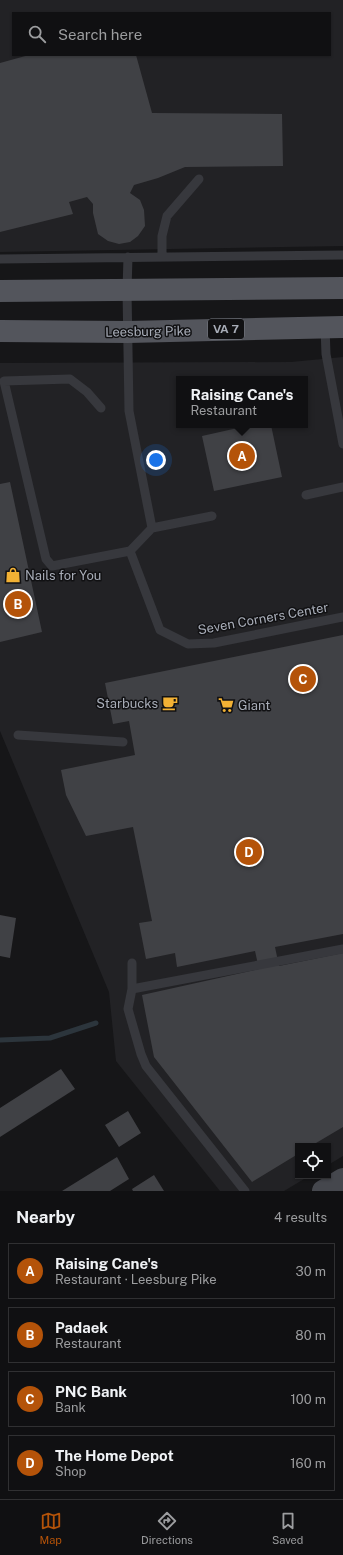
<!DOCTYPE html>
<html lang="en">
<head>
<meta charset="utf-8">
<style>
	body { margin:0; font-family:"Public Sans",sans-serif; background:#19191b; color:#f1f3f6 }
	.controls { position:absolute; right:12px; bottom:12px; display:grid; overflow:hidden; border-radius:0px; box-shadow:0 1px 3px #0004 }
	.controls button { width:36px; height:36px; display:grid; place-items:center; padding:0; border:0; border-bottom:1px solid #303032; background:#101012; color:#f1f3f6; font:20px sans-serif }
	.you { position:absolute; left:156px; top:460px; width:14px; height:14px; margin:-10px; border:3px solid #fff; border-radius:50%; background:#1a73e8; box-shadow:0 0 0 6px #1a73e833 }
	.badge { display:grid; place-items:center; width:26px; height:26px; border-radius:50%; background:#b45309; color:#fff; font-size:13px; font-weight:700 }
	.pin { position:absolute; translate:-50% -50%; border:2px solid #fff; box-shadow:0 1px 4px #0006 }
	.popup { position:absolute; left:176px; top:376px; width:132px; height:52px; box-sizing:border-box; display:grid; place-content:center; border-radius:0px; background:#101012; filter:drop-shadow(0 1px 3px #0005); font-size:13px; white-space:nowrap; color:#9c9d9f }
	.popup b { font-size:15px; color:#f1f3f6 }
	.popup::after { content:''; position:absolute; left:50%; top:100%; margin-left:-8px; border:8px solid transparent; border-top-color:#101012 }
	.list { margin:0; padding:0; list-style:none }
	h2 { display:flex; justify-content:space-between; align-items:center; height:52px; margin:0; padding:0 16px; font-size:17px }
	h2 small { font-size:13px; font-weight:400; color:#9c9d9f }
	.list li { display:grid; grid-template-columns:26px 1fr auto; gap:12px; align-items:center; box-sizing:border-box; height:56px; margin:0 8px 8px; padding:0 8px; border:1px solid #303032; border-radius:0px }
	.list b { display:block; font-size:15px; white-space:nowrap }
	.list p { margin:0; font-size:13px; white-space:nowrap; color:#9c9d9f }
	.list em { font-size:13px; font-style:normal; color:#9c9d9f }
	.icon { flex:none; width:22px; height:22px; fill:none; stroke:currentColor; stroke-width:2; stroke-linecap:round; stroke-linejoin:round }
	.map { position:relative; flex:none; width:343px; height:1191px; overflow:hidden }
	.search { position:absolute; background:#101012; box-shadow:0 1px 3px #0004; left:12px; right:12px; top:12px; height:44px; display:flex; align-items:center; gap:10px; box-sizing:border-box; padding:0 14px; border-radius:0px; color:#9c9d9f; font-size:15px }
	.sheet { height:308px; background:#101012 }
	nav { display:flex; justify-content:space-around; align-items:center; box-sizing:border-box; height:56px; border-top:1px solid #303032; background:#101012; font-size:11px; color:#9c9d9f }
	nav a { display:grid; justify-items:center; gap:2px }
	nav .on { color:#b45309 }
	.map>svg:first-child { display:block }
	.built { fill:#222225; fill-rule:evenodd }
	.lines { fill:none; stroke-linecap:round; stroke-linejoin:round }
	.stream { stroke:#2c353c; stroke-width:5 }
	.building { fill:#404145 }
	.lane { stroke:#37383d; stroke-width:9 }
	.secondary { stroke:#45474d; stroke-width:22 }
	.primary { stroke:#53555c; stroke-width:22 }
	.labels { text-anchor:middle; stroke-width:3; stroke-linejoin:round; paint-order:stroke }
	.shield { fill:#111113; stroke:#7b7e86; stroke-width:1 }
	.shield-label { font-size:12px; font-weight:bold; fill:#a8adb8 }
	.street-label { font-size:13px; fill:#a8adb8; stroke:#111113 }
	.poi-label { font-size:13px; fill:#a8adb8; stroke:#111113; text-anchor:start }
</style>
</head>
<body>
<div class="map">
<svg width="343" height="1191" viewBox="0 0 343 1191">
	<rect width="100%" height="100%" fill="#161618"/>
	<path class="built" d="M0 0H343V246L0 252ZM13 13H330V55H13Z
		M343 357V1156L328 1165V1146H298V1176H309L284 1191H220L116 1061 109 992 0 731V363L291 362ZM179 379H305V425H179Z"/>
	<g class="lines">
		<path class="stream" d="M0 1040 50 1038 96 1023"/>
	</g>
	<path class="building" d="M29 55H136L152 113 282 114 283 166 185 167 158 178 134 185 130 193 140 200 144 210 145 226 138 236 130 242 119 244 108 241 98 234 93 213V204L87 197 69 202 73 214 0 232V63Z
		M251 425H271L282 477 214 491 202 436Z
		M10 482 42 632 0 642V484Z
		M343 635V934L275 947 279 966 343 953V1127L311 1146H298V1154L252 1182 154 1057 142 995 259 969 255 951 177 967 175 953 146 959 139 923 152 921 133 827 86 836 66 795 61 770 135 755 129 721 113 724 105 683Z
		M0 915 16 918 10 958 0 956Z
		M61 1069 75 1089 0 1137V1108Z
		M128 1111 141 1133 119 1147 105 1125Z
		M117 1157 129 1179 110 1191H62Z
		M154 1175 164 1191H133L132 1189Z"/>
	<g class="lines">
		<path class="lane" d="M128 257 127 290 129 411 152 528 212 516
			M162 257V236L167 216 199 179
			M0 259 343 255
			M325 327 326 354 343 444
			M101 408 87 392 70 379 4 381 46 559 52 566 130 551 152 528
			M306 495 343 487
			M130 551 160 630 188 644 214 643 343 617
			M18 735 123 742
			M132 963V989L128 1009 141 1054 146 1066 245 1191
			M132 989 343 949"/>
		<path class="secondary" d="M323 1191 343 1179"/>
		<path class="primary" d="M0 291 343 288
			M0 331 128 332 343 327"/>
	</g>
	<defs>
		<symbol id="shop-bare" viewBox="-9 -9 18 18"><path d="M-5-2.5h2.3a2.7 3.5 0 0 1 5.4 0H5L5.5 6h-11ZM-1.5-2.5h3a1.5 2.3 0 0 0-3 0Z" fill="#f2b134" stroke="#111113" stroke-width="2.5" paint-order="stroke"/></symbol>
		<symbol id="cafe-bare" viewBox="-9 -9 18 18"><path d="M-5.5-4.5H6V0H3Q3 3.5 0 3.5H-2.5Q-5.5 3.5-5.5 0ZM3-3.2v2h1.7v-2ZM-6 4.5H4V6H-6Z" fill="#f2b134" stroke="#111113" stroke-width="2.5" paint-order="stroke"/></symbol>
		<symbol id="supermarket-bare" viewBox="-9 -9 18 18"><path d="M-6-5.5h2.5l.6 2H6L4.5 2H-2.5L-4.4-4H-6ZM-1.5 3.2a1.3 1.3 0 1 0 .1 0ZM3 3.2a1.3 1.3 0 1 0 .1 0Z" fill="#f2b134" stroke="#111113" stroke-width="2.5" paint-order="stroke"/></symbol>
	</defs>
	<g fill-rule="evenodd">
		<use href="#shop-bare" x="2" y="564" width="22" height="22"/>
		<use href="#cafe-bare" x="159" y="692" width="22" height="22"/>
		<use href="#supermarket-bare" x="215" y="694" width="22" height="22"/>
	</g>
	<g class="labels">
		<rect class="shield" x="208" y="319" width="36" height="20" rx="3"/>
		<g class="shield-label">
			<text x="226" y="333">VA 7</text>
		</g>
		<g class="street-label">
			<text transform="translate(148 331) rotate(-1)" y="5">Leesburg Pike</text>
			<text transform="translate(263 618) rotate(-10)" y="5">Seven Corners Center</text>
		</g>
		<g class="poi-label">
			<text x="25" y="580">Nails for You</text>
			<text x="158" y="708" text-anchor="end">Starbucks</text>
			<text x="238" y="710">Giant</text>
		</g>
	</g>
</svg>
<div class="controls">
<button><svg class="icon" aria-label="locate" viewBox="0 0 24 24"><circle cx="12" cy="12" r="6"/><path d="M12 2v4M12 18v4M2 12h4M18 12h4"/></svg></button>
</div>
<div class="you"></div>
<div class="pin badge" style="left:242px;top:456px">A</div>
<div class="popup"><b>Raising Cane's</b>Restaurant</div>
<div class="pin badge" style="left:18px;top:604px">B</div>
<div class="pin badge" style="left:303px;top:679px">C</div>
<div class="pin badge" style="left:249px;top:852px">D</div>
<div class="search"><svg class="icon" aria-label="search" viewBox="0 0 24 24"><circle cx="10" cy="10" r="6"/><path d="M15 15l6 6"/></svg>Search here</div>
</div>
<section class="sheet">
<h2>Nearby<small>4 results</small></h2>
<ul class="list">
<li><span class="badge">A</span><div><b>Raising Cane's</b><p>Restaurant · Leesburg Pike</p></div><em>30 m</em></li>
<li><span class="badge">B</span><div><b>Padaek</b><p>Restaurant</p></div><em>80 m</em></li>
<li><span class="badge">C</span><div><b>PNC Bank</b><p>Bank</p></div><em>100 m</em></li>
<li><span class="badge">D</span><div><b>The Home Depot</b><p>Shop</p></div><em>160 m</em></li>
</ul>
</section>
<nav>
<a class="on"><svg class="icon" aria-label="map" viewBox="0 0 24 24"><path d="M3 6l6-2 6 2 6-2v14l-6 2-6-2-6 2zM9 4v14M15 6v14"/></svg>Map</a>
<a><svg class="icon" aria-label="directions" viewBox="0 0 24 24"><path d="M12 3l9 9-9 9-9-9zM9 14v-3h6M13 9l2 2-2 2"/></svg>Directions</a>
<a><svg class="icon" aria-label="saved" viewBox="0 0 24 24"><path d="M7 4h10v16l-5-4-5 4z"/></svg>Saved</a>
</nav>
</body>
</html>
